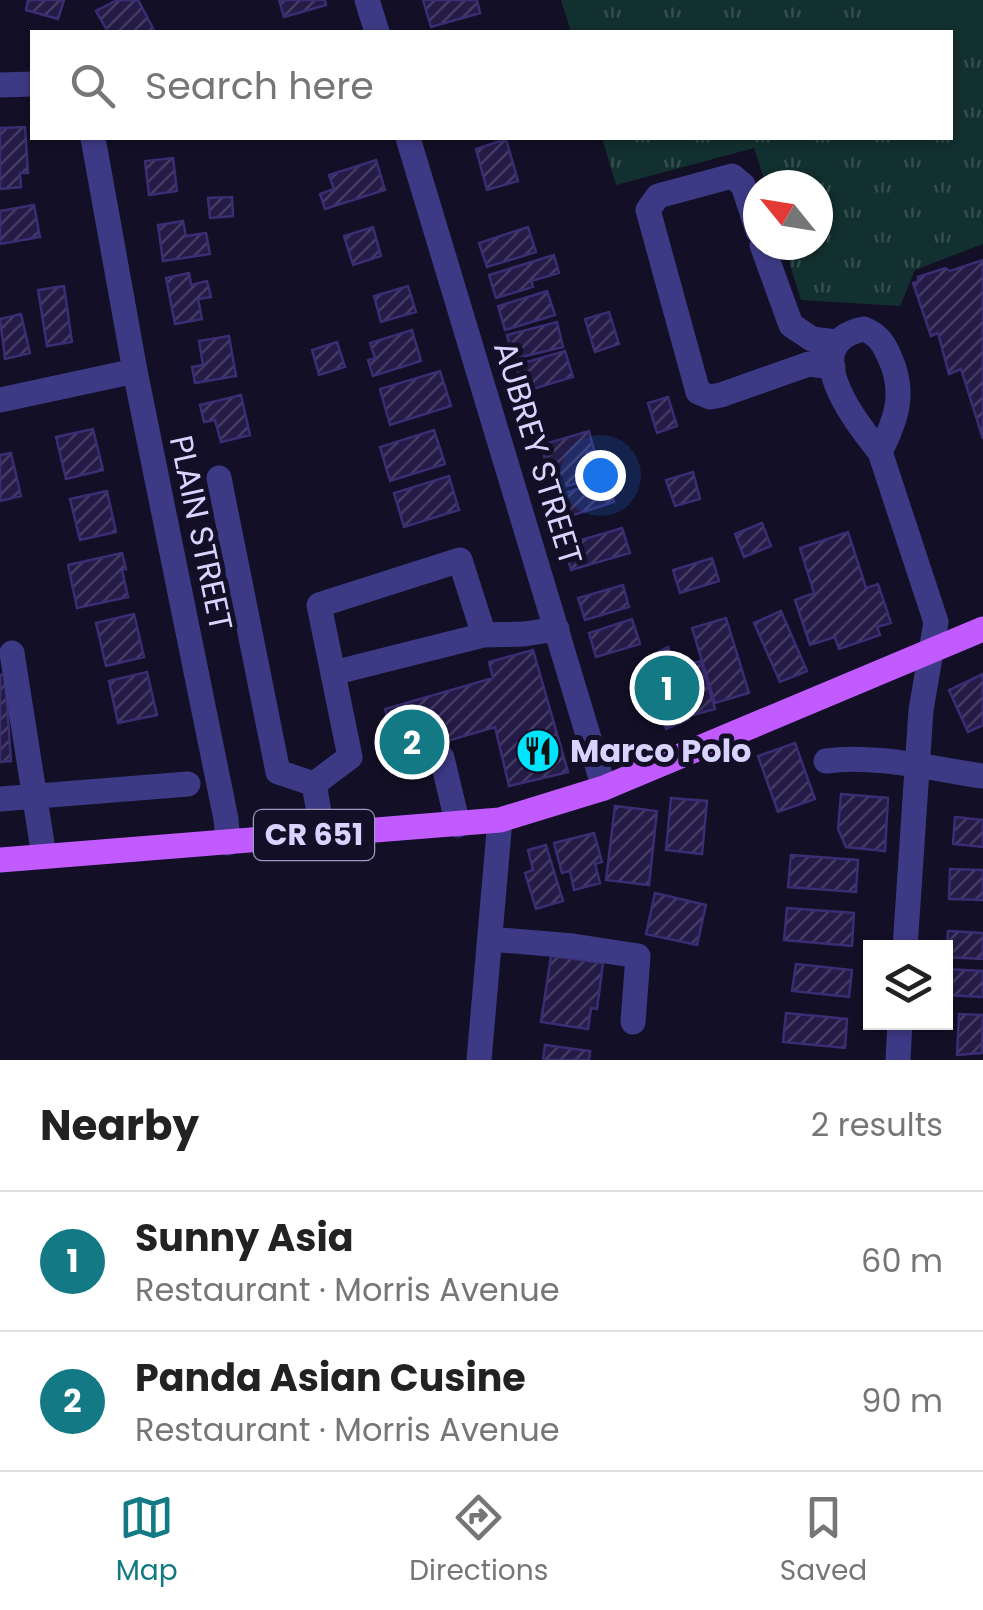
<!DOCTYPE html>
<html lang="en">
<head>
<meta charset="utf-8">
<style>
	body { margin:0; font-family:Poppins,sans-serif; background:#f6f6f6; color:#222 }
	.controls { position:absolute; right:30px; bottom:30px; display:grid; overflow:hidden; border-radius:0px; box-shadow:0 2px 8px #0004 }
	.controls button { width:90px; height:90px; display:grid; place-items:center; padding:0; border:0; border-bottom:2px solid #e0e0e0; background:#fff; color:#222; font:50px sans-serif }
	.compass { position:absolute; left:743px; top:170px; width:90px; height:90px; border-radius:50%; background:#fff; box-shadow:0 2px 8px #0004; rotate:300deg }
	.you { position:absolute; left:600px; top:475px; width:35px; height:35px; margin:-25px; border:8px solid #fff; border-radius:50%; background:#1a73e8; box-shadow:0 0 0 15px #1a73e833 }
	.badge { display:grid; place-items:center; width:65px; height:65px; border-radius:50%; background:#137a85; color:#fff; font-size:32px; font-weight:700 }
	.pin { position:absolute; translate:-50% -50%; border:5px solid #fff; box-shadow:0 2px 10px #0006 }
	.list { margin:0; padding:0; list-style:none }
	h2 { display:flex; justify-content:space-between; align-items:center; height:130px; margin:0; padding:0 40px; font-size:42px }
	h2 small { font-size:32px; font-weight:400; color:#767676 }
	.list li { display:grid; grid-template-columns:65px 1fr auto; gap:30px; align-items:center; box-sizing:border-box; height:140px; padding:0 40px; border-top:2px solid #e0e0e0 }
	.list b { display:block; font-size:38px; white-space:nowrap }
	.list p { margin:0; font-size:32px; white-space:nowrap; color:#767676 }
	.list em { font-size:32px; font-style:normal; color:#767676 }
	.icon { flex:none; width:55px; height:55px; fill:none; stroke:currentColor; stroke-width:2; stroke-linecap:round; stroke-linejoin:round }
	.map { position:relative; flex:none; width:983px; height:1060px; overflow:hidden }
	.search { position:absolute; background:#fff; box-shadow:0 2px 8px #0004; left:30px; right:30px; top:30px; height:110px; display:flex; align-items:center; gap:25px; box-sizing:border-box; padding:0 35px; border-radius:0px; color:#767676; font-size:38px }
	.sheet { height:410px; background:#fff }
	nav { display:flex; justify-content:space-around; align-items:center; box-sizing:border-box; height:140px; border-top:2px solid #e0e0e0; background:#fff; font-size:28px; color:#767676 }
	nav a { display:grid; justify-items:center; gap:5px }
	nav .on { color:#137a85 }
	.map>svg:first-child { display:block }
	.park { fill:url(#park-tufts) }
	.garden { fill:#12302f }
	.building { fill:url(#building-hatch); stroke:#3b2d73; stroke-width:2.5 }
	.lines { fill:none; stroke-linecap:round; stroke-linejoin:round }
	.minor { stroke:#3d3a85; stroke-width:25 }
	.major { stroke:#c25bff; stroke-width:25 }
	.labels { text-anchor:middle; stroke-width:10; stroke-linejoin:round; paint-order:stroke }
	.shield { fill:#130f26; stroke:#9e99be; stroke-width:2.5 }
	.shield-label { font-size:30px; font-weight:bold; fill:#d9d4ff }
	.street-label { font-size:32px; fill:#d9d4ff; stroke:#130f26 }
	.poi-label { font-size:32px; font-weight:bold; fill:#d9d4ff; stroke:#130f26; text-anchor:start }
</style>
</head>
<body>
<div class="map">
<svg width="983" height="1060" viewBox="0 0 983 1060">
	<defs>
		<pattern id="park-tufts" width="24" height="20" patternUnits="userSpaceOnUse" patternTransform="scale(2.5)"><rect width="24" height="20" fill="#12302f"/><path d="M3 7l-1-3M5 7V3M7 7l1-3M15 17l-1-3M17 17v-4M19 17l1-3" fill="none" stroke="#344d4e"/></pattern>
		<pattern id="building-hatch" width="6" height="6" patternUnits="userSpaceOnUse" patternTransform="scale(2.5)"><rect width="6" height="6" fill="#241b47"/><path d="M-1 1l2-2M0 6l6-6M5 7l2-2" fill="none" stroke="#433b63"/></pattern>
	</defs>
	<rect width="100%" height="100%" fill="#130f26"/>
	<path class="park" d="M561 0H983V244L915 270 900 306 801 300 784 245H818V185H766L754 148 616 185 602 138H950V32H571Z"/>
	<path class="garden" d="M882 0H983V51L951 47 950 32H877Z"/>
	<path class="building" d="M28 0H64L58 19 26 10Z
		M117 0H138L155 32H108L96 11Z
		M279 0H325L326 5 284 17Z
		M423 0H477L480 13 431 27Z
		M25 127 28 173H20L21 187 0 189V128Z
		M506 139 518 181 487 190 476 149Z
		M173 158 177 191 149 195 145 161Z
		M376 160 385 190 325 209 320 194 334 189 329 175Z
		M232 197 233 216 210 218 208 198Z
		M34 205 40 237 0 244V211Z
		M183 221 186 236 206 233 210 254 163 261 158 225Z
		M373 227 381 256 353 265 344 236Z
		M528 227 536 252 487 267 479 243Z
		M554 255 559 273 531 281 533 287 496 298 489 275Z
		M983 260V439L961 369 949 374 938 333 931 336 913 283 918 282V277L945 268 950 271Z
		M189 273 191 285 207 281 211 297 198 299 202 319 175 324 166 278Z
		M64 286 72 342 47 346 38 290Z
		M408 286 416 312 381 322 374 296Z
		M547 291 555 315 505 330 498 306Z
		M609 312 619 344 595 352 585 319Z
		M21 314 30 353 5 359 0 319Z
		M557 322 563 347 513 359 507 335Z
		M412 330 421 361 373 376 368 360 375 358 370 343Z
		M229 336 236 376 195 383 192 367 203 365 199 341Z
		M337 342 345 367 319 375 312 350Z
		M565 351 573 377 523 392 516 365Z
		M440 371 451 406 390 425 380 389Z
		M241 395 250 435 221 442 215 420 204 422 200 405Z
		M668 397 677 426 657 433 648 403Z
		M93 429 103 470 66 479 56 437Z
		M434 430 445 464 390 481 380 447Z
		M589 431 594 450 586 452 594 478 554 490 541 445Z
		M11 453 21 496 0 501V455Z
		M693 472 700 499 675 506 666 480Z
		M449 476 459 510 404 527 394 493Z
		M606 479 614 502 555 521 548 499Z
		M107 491 116 532 80 540 70 499Z
		M762 523 771 546 744 557 735 534Z
		M622 528 630 553 571 570 564 545Z
		M848 532 866 588 878 584 891 623 877 627 880 635 839 649 835 637 810 645 795 600 814 593 800 548Z
		M122 553 126 569 122 570 128 597 77 608 68 565Z
		M712 558 719 581 680 593 673 570Z
		M623 585 629 607 585 620 578 598Z
		M781 611 807 671 780 682 754 623Z
		M134 614 144 657 106 666 96 623Z
		M726 618 749 693 715 703 692 628Z
		M632 619 640 644 596 657 589 633Z
		M668 647 689 719 666 729 645 659Z
		M533 650 568 772 509 786 495 727 399 755 385 709 493 678 489 662Z
		M700 661 715 709 690 716 675 669Z
		M147 672 157 715 118 723 109 681Z
		M5 674 11 761 0 762V675Z
		M983 674V725L968 732 949 690Z
		M795 743 815 799 778 812 758 756Z
		M841 794 888 798 885 851 846 847 838 829Z
		M671 798 707 801 702 854 666 850Z
		M615 806 657 811 649 885 606 880Z
		M955 817 983 820V847L953 844Z
		M594 833 602 862 595 864 600 883 574 890 570 871 562 873 554 843Z
		M546 845 563 901 536 909 525 873 533 870 528 850Z
		M791 855 858 860 856 892 788 887Z
		M950 869 983 870V900L949 899Z
		M655 893 706 905 697 945 646 934Z
		M787 908 854 913 852 946 784 940Z
		M948 931 983 933V959L946 957Z
		M551 956 603 963 597 1009 591 1008 588 1029 541 1022Z
		M796 964 852 970 849 997 792 991Z
		M946 969 983 971V997L946 995Z
		M786 1013 847 1019 845 1048 783 1042Z
		M959 1014 983 1015 982 1053 957 1055Z
		M545 1045 590 1051 589 1060H543Z"/>
	<g class="lines">
		<path class="minor" d="M367 0 377 32
			M0 85 32 84
			M93 138 135 371 226 819 228 843
			M408 138 604 788
			M758 231 743 185 732 176 658 196 648 210 698 392 710 397 721 395 809 364 833 367
			M762 245 791 325 812 339 836 342
			M864 329C879 335 884 344 890 358 906 393 896 420 880 452 856 423 794 343 864 329Z
			M0 400 135 371
			M880 452 936 622 921 710 905 948
			M219 478 278 772 314 784 323 835
			M484 635 524 634 557 629
			M12 653 44 856
			M442 758 458 825
			M826 761C876 754 932 769 983 776
			M314 784 350 757 319 605 460 560 484 635 333 673
			M0 799 188 784
			M490 939 573 946 638 956 633 1022
			M479 1060 500 820
			M898 1060 900 1022"/>
		<path class="major" d="M0 860 500 820 604 788 983 629"/>
	</g>
	<defs>
		<symbol id="restaurant-disc" viewBox="-11 -11 22 22"><circle r="9.5" fill="#00e5ff" stroke="#130f26"/><path d="M-5-6h1v4h1v-4h1v4h1v-4h1v5L-1.5 .5V6h-2V.5L-5-1ZM5-6V6H3V1.5H1.5Q1.5-4 5-6Z" fill="#111"/></symbol>
	</defs>
	<g fill-rule="evenodd">
		<use href="#restaurant-disc" x="513" y="726" width="50" height="50"/>
	</g>
	<g class="labels">
		<rect class="shield" x="254" y="810" width="120" height="50" rx="8"/>
		<g class="shield-label">
			<text x="314" y="845">CR 651</text>
		</g>
		<g class="street-label">
			<text transform="translate(538 453) rotate(73)" y="11">AUBREY STREET</text>
			<text transform="translate(201 533) rotate(78)" y="11">PLAIN STREET</text>
		</g>
		<g class="poi-label">
			<text x="570" y="762">Marco Polo</text>
		</g>
	</g>
</svg>
<div class="controls">
<button><svg class="icon" aria-label="layers" viewBox="0 0 24 24"><path d="M12 4l9 5-9 5-9-5zM3 14l9 5 9-5"/></svg></button>
</div>
<svg class="compass" viewBox="-18 -18 36 36"><path d="M0-13l5 13h-10z" fill="#e53935"/><path d="M0 13l5-13h-10z" fill="#767676"/></svg>
<div class="you"></div>
<div class="pin badge" style="left:667px;top:688px">1</div>
<div class="pin badge" style="left:412px;top:742px">2</div>
<div class="search"><svg class="icon" aria-label="search" viewBox="0 0 24 24"><circle cx="10" cy="10" r="6"/><path d="M15 15l6 6"/></svg>Search here</div>
</div>
<section class="sheet">
<h2>Nearby<small>2 results</small></h2>
<ul class="list">
<li><span class="badge">1</span><div><b>Sunny Asia</b><p>Restaurant · Morris Avenue</p></div><em>60 m</em></li>
<li><span class="badge">2</span><div><b>Panda Asian Cusine</b><p>Restaurant · Morris Avenue</p></div><em>90 m</em></li>
</ul>
</section>
<nav>
<a class="on"><svg class="icon" aria-label="map" viewBox="0 0 24 24"><path d="M3 6l6-2 6 2 6-2v14l-6 2-6-2-6 2zM9 4v14M15 6v14"/></svg>Map</a>
<a><svg class="icon" aria-label="directions" viewBox="0 0 24 24"><path d="M12 3l9 9-9 9-9-9zM9 14v-3h6M13 9l2 2-2 2"/></svg>Directions</a>
<a><svg class="icon" aria-label="saved" viewBox="0 0 24 24"><path d="M7 4h10v16l-5-4-5 4z"/></svg>Saved</a>
</nav>
</body>
</html>
